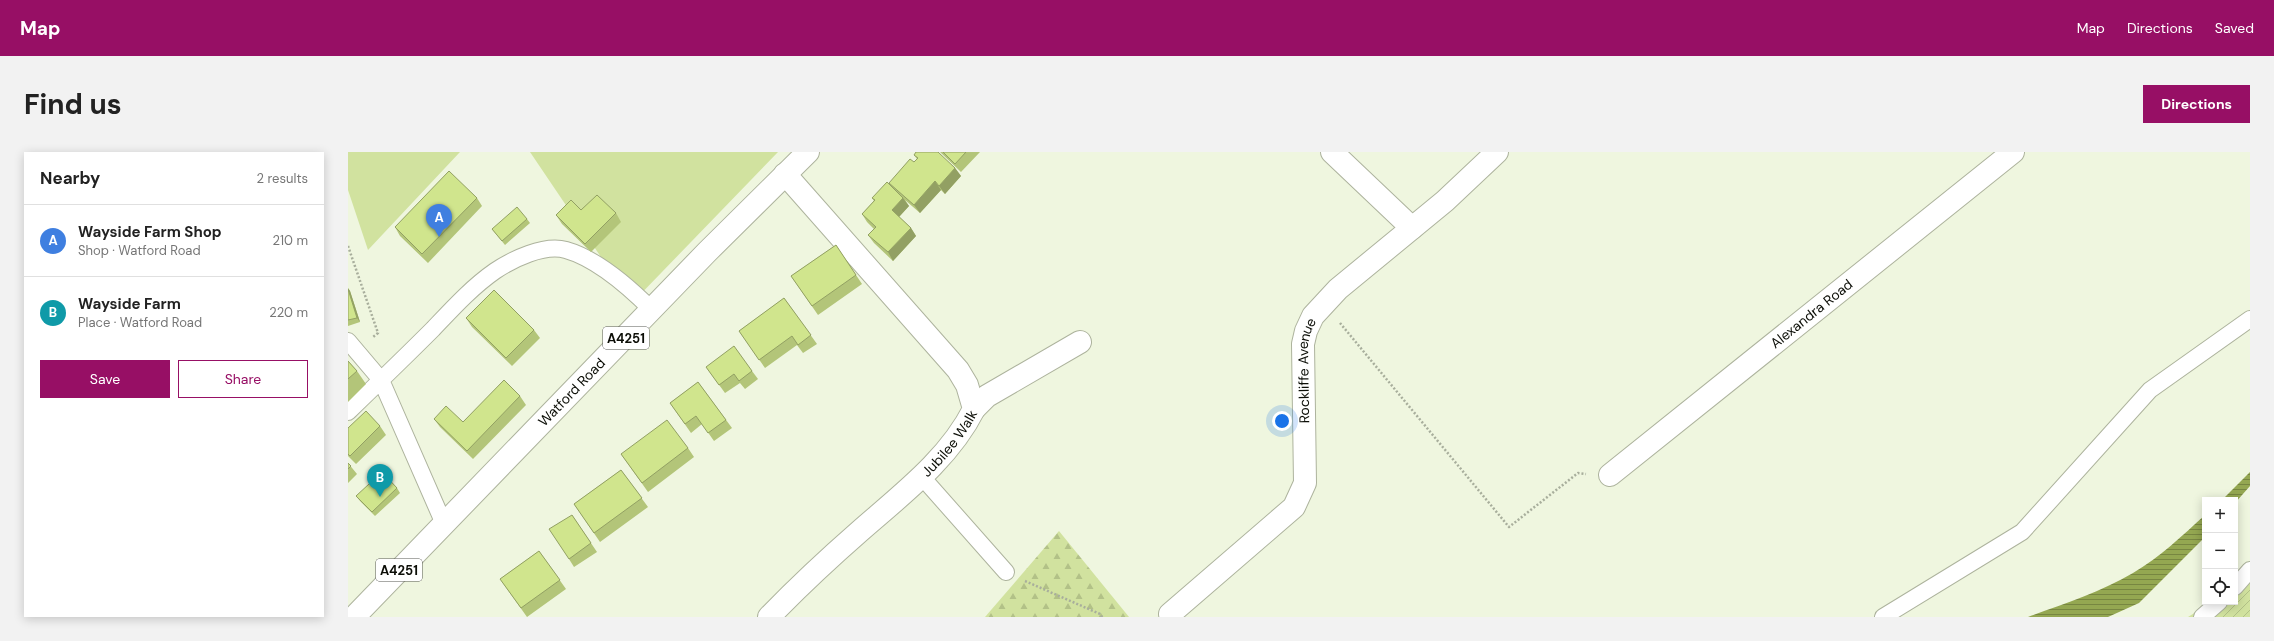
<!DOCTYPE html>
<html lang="en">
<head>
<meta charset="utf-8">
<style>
	body { margin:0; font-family:"DM Sans",sans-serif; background:#f2f2f2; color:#222 }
	.controls { position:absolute; right:12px; bottom:12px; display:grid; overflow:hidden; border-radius:0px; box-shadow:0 2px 10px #0003 }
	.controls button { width:36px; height:36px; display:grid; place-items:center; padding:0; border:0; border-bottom:1px solid #e0e0e0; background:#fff; color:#222; font:20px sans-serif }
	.you { position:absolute; left:934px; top:269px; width:14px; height:14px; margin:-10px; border:3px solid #fff; border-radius:50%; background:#1a73e8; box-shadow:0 0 0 6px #1a73e833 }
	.badge { display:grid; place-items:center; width:26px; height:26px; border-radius:50%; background:#970f65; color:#fff; font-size:13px; font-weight:700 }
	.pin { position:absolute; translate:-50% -33px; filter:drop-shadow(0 1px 2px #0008) }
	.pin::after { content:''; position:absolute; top:21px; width:14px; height:12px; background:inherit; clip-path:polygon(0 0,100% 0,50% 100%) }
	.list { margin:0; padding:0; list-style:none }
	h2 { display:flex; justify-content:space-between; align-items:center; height:52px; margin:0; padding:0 16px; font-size:17px }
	h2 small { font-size:13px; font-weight:400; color:#767676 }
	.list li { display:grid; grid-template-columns:26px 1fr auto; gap:12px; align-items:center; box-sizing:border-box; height:72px; padding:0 16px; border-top:1px solid #e0e0e0 }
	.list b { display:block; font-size:15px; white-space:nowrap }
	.list p { margin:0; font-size:13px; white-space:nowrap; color:#767676 }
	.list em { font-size:13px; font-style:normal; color:#767676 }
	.actions { display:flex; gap:8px; padding:12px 16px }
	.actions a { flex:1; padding:9px 0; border:1px solid #970f65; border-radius:0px; text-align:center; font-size:14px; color:#970f65 }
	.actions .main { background:#970f65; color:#fff }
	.icon { flex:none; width:22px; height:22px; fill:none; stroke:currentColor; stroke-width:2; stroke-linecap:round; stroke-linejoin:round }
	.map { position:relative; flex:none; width:1902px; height:465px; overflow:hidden; border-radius:0px }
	header { display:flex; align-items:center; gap:24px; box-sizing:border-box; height:56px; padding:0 20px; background:#970f65; color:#fff }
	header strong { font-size:19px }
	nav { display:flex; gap:22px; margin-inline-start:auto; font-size:14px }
	.intro { display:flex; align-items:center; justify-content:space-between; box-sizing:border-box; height:96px; padding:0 24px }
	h1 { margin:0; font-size:28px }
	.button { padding:10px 18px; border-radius:0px; background:#970f65; color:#fff; font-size:14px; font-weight:700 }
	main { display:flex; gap:24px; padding:0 24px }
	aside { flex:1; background:#fff; border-radius:0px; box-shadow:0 2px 10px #0003 }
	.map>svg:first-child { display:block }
	.grass { fill:#d1e29f }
	.forest { fill:url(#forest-firs) }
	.garden { fill:url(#garden-furrows) }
	.water { fill:url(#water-rules) }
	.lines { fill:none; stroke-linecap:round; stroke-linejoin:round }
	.service-casing { stroke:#adb39d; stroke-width:18 }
	.minor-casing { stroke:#adb39d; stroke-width:24 }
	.primary-casing { stroke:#adb39d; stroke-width:24 }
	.path { stroke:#a8ae9c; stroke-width:2.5; stroke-dasharray:2 2; stroke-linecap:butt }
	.service { stroke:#fff; stroke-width:16 }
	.minor { stroke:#fff; stroke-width:22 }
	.primary { stroke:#fff; stroke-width:22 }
	.wall { fill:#b3c579 }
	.shaded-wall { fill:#92a063 }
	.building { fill:#d0e58d; stroke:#92a063 }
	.labels { text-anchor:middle; stroke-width:3.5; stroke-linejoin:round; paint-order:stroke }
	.shield { fill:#fff; stroke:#555651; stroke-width:1 }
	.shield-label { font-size:13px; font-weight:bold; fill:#0c0e07 }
	.street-label { font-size:14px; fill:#0c0e07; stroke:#fff }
</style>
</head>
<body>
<header>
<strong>Map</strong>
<nav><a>Map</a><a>Directions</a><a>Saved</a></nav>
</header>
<div class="intro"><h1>Find us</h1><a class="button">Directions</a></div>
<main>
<aside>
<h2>Nearby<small>2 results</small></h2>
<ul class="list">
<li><span class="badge" style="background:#3f7fe0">A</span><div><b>Wayside Farm Shop</b><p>Shop · Watford Road</p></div><em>210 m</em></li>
<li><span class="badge" style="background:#0f9aa8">B</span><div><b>Wayside Farm</b><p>Place · Watford Road</p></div><em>220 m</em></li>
</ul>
<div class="actions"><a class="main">Save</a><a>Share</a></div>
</aside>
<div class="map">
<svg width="1902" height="465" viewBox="0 0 1902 465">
	<defs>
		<pattern id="forest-firs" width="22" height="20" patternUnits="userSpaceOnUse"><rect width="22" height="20" fill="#d1e29f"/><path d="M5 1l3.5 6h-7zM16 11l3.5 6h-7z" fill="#b2c187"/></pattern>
		<pattern id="garden-furrows" width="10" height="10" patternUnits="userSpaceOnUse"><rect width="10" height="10" fill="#d1e29f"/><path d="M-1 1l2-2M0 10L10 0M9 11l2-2" fill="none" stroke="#b2c187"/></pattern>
		<pattern id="water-rules" width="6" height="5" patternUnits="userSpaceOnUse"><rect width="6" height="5" fill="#94a751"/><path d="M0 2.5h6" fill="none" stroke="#778641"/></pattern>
	</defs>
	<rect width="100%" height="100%" fill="#eff6df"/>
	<path class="grass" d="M0 0H112L20 98 0 38Z
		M182 0H430L284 151Z"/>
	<path class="forest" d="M711 379 781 465H637Z"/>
	<path class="garden" d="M1902 413V465H1840L1864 450H1887V430Z"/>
	<path class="water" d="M1902 320V334L1887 351V348H1874Z
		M1857 363V385L1791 451 1760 465H1680C1715 452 1753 440 1785 421 1812 405 1834 384 1857 363Z"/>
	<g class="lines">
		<defs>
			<path id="service" d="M0 189 33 228 96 372
				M0 260C29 232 57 205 85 177 104 157 124 135 147 119 165 107 196 92 218 98 250 107 282 136 304 158
				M574 325 658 420
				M1887 435 1902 418
				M1535 465 1674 380 1802 238 1902 167
				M1854 465 1871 450"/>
			<g id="minor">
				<path d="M984 0 1064 76"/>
				<path d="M626 257 639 244 732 190"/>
				<path id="s1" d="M1262 323 1665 0"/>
				<path id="s2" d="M822 462 946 355 957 331 955 192 958 179 965 164 990 137 1097 49 1149 0"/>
				<path id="s3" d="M421 465C450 435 480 407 512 379 553 343 601 307 626 257L619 233 610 218 437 22"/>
			</g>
			<g id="primary">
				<path id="s4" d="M6 465 359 100 460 0"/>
			</g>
		</defs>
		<use href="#service" class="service-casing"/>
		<use href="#minor" class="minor-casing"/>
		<use href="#primary" class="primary-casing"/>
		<path class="path" d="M0 94 30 181 25 185
			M992 171 1161 375 1230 321 1238 322
			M677 429 752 462 754 465"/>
		<use href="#service" class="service"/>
		<use href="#minor" class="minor"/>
		<use href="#primary" class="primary"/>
	</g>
	<path class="wall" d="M592 0H632L613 20Z
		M566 3 607 16 613 24 597 42 593 38 572 61 557 48 561 54 551 65 563 76 568 84 545 109 526 91 520 83 526 77 519 70 514 62 526 49 524 46 544 35 541 31 566 10 569 7Z
		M129 46 134 54 80 111 52 84 47 75Z
		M233 58 268 61 273 70 243 100 214 72 208 63Z
		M179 67 182 71 157 93 144 77Z
		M488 93 514 132 470 163 443 124Z
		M0 136 2 139 12 170 0 174Z
		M436 146 469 192 455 201 449 193 417 216 391 179Z
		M118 166 186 178 192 186 164 214 124 175Z
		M0 209 9 219 18 232 0 250Z
		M358 215 404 219 410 227 397 237 392 231 377 241Z
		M350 230 384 276 366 289 354 272 343 281 322 251Z
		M172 244 178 253 125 307 92 275 86 267 115 270Z
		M32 274 38 283 8 312 0 304V276Z
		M340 296 346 305 300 340 273 302Z
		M0 311 9 322 0 331Z
		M273 318 300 355 252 390 226 352Z
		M49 336 52 341 27 364 12 349 8 344Z
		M224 363 249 400 226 415 221 407Z
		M191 399 218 437 179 465 152 427Z"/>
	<path class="shaded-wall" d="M607 16 613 24 597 42 591 34Z
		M587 29 593 38 572 61 566 53Z
		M555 46 561 54 550 66 544 58Z
		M563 76 568 84 545 109 540 100Z
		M0 136 2 139 12 170 9 166Z"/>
	<path class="building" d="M568 0H590L607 16 591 34 587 29 566 53 541 31 562 7 566 10 570 6 566 3Z
		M595 0H618L607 12Z
		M101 19 129 46 74 102 47 75Z
		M539 30 555 46 544 58 563 76 540 100 520 83 528 75 514 62 527 48 524 46Z
		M249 43 268 61 237 92 208 63 223 48 233 58Z
		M169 55 179 67 154 89 144 77Z
		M488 93 508 123 464 154 443 124Z
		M0 137 9 166 0 168Z
		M146 138 186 178 158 206 118 166Z
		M436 146 463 183 450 193 444 184 411 208 391 179Z
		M386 194 404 219 391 229 386 222 371 233 358 215Z
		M0 209 9 219 0 227Z
		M156 228 172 244 119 299 86 267 98 254 115 270Z
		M350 230 378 268 360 281 348 264 337 272 322 251Z
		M18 259 32 274 2 304 0 302V276Z
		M319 268 340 296 294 331 273 302Z
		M0 311 3 314 0 317Z
		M273 318 294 346 246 381 226 352Z
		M34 320 49 336 24 360 8 344Z
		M224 363 243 391 221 407 201 377Z
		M191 399 212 428 173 456 152 427Z"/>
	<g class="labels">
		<g class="shield">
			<rect x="255" y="175" width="46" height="22" rx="3"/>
			<rect x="28" y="407" width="46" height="22" rx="3"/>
		</g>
		<g class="shield-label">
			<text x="278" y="191">A4251</text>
			<text x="51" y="423">A4251</text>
		</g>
		<g class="street-label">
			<text dy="5" stroke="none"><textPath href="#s1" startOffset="258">Alexandra Road</textPath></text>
			<text dy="5" stroke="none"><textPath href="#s2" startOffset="303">Rockliffe Avenue</textPath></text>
			<text dy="5" stroke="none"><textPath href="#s4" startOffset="313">Watford Road</textPath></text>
			<text dy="5" stroke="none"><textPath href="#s3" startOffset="251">Jubilee Walk</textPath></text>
		</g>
	</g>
</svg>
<div class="controls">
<button>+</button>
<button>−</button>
<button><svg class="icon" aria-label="locate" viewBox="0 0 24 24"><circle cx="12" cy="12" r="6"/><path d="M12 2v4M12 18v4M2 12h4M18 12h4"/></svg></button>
</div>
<div class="you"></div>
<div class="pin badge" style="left:91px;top:85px;background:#3f7fe0">A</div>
<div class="pin badge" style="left:32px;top:345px;background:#0f9aa8">B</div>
</div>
</main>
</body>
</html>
